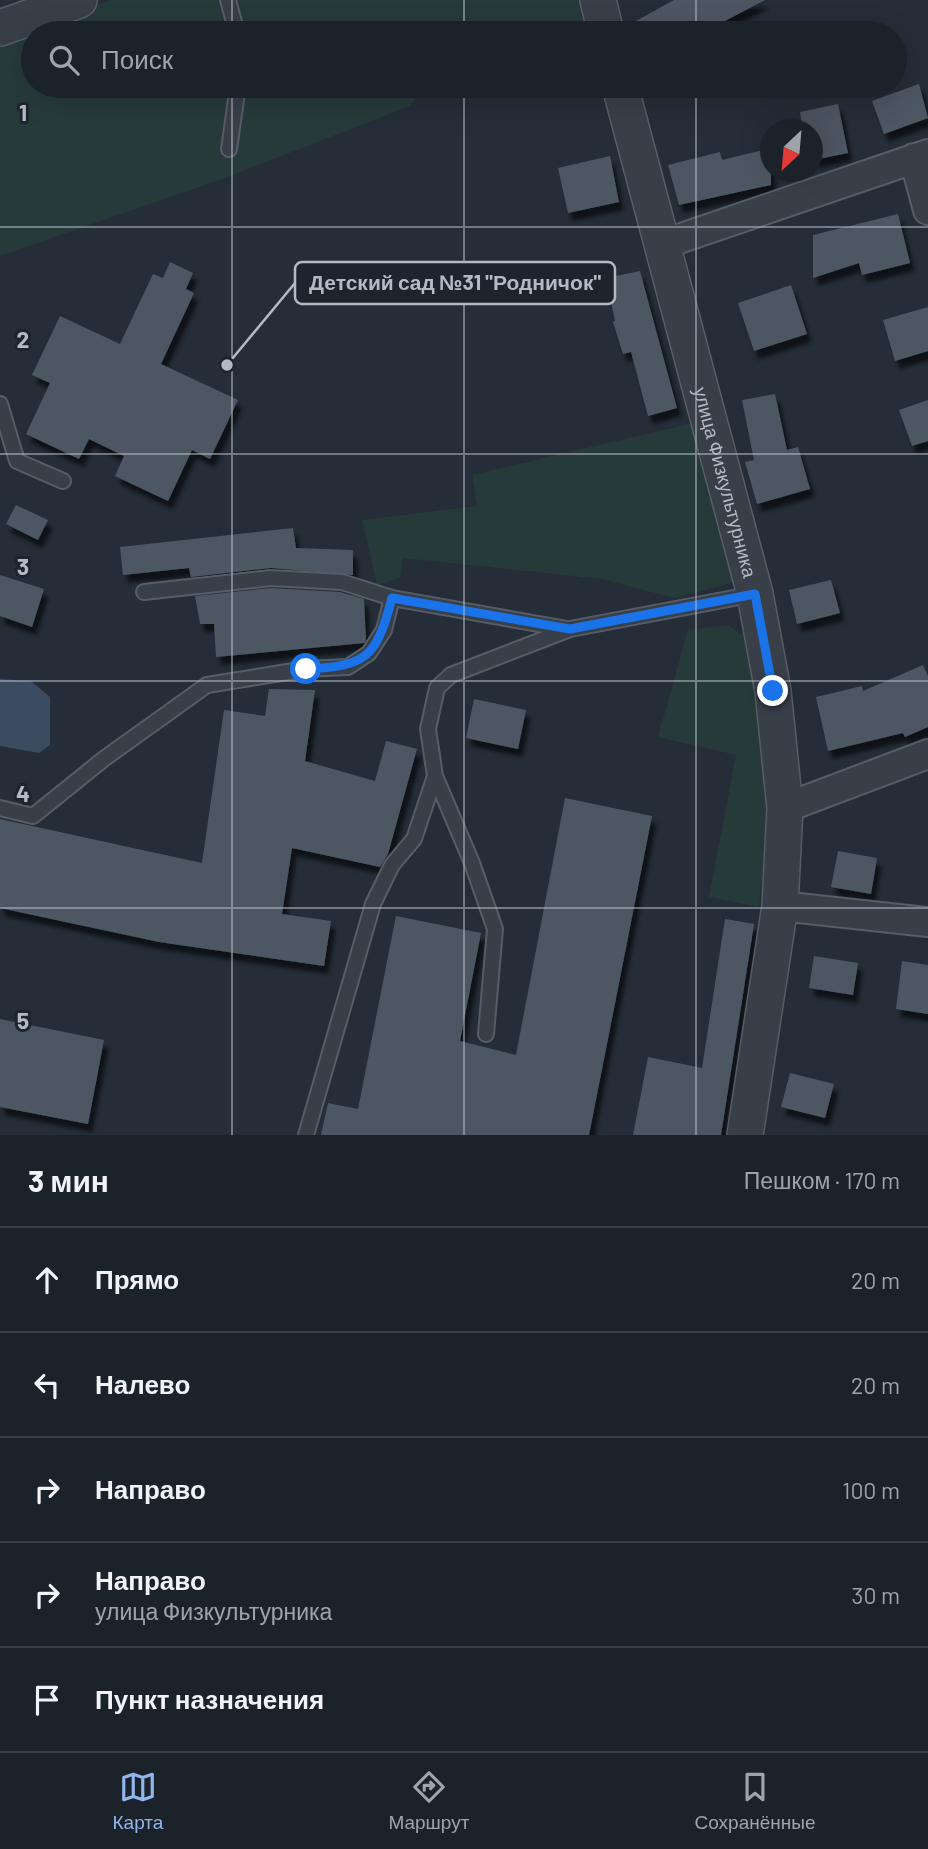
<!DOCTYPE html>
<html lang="ru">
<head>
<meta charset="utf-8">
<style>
	body { margin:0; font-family:Barlow,sans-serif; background:#282f36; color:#f1f3f6 }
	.compass { position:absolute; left:760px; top:119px; width:63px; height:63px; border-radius:50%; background:#1b222a; box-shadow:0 7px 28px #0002; rotate:206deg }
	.stop { position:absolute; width:21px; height:21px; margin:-16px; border:5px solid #1a73e8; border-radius:50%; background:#fff }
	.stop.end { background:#1a73e8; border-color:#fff; box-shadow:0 2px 7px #0008 }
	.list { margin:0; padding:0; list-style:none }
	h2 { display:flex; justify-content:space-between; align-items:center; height:91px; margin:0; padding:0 28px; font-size:30px }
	h2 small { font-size:23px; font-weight:400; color:#a0a4a8 }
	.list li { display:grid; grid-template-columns:46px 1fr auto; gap:21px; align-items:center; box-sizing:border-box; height:105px; padding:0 28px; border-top:2px solid #393f47 }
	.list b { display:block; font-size:26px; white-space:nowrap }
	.list p { margin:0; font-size:23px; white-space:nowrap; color:#a0a4a8 }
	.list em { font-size:23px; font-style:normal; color:#a0a4a8 }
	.icon { flex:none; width:38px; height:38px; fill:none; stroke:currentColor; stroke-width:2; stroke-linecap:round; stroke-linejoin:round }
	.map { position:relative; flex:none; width:928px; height:1135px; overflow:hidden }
	.search { position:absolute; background:#1b222a; box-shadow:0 7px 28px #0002; left:21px; right:21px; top:21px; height:77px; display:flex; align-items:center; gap:18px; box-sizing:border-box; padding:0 24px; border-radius:38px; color:#a0a4a8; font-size:26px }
	.sheet { height:616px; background:#1b222a }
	nav { display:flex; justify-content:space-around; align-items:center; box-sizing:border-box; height:98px; border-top:2px solid #393f47; background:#1b222a; font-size:19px; color:#a0a4a8 }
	nav a { display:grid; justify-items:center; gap:4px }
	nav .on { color:#90b6ed }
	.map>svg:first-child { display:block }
	.green { fill:#273a3a }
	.water { fill:#3b4b60 }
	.building { fill:#4d5764; filter:url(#shadow) }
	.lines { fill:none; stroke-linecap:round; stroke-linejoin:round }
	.service-casing { stroke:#565d67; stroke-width:18 }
	.minor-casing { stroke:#565d67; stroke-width:32 }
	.tertiary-casing { stroke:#565d67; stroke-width:38 }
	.service { stroke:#383f49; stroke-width:14 }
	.minor { stroke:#383f49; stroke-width:28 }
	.tertiary { stroke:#383f49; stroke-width:35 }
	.route { stroke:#1a73e8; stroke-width:9 }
	.grid { fill:none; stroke:#b3bac5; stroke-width:2; stroke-opacity:0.55 }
	.labels { text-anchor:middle; stroke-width:6; stroke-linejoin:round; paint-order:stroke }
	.street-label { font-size:19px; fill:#b3bac5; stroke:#1d242e }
	.grid-label { font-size:23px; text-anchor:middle; font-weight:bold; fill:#b3bac5; stroke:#1d242e; stroke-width:6; stroke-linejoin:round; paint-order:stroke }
	.leader { fill:none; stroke:#b3bac5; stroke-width:2.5 }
	.callout-dot { fill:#b3bac5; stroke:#1d242e; stroke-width:2.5 }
	.callout { fill:#1d242e; stroke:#b3bac5; stroke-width:2.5 }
	.callout-label { font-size:21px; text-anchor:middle; font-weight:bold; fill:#b3bac5 }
</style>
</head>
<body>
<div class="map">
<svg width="928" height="1135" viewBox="0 0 928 1135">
	<defs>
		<filter id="shadow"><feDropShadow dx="4.5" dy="8" stdDeviation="2" flood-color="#0009"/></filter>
	</defs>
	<rect width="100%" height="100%" fill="#242d38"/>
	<path class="green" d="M110 0H580L584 21 555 33H33V86H430L423 88 410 106 225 178 0 256V42Z
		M693 423 735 582 674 598 602 579 403 558 400 578 377 585 362 520 477 506 472 475Z
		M727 625 745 637 754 680 768 823 759 907 709 897 736 755 658 737 688 630Z"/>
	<path class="water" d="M0 679 31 681 50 697V745L39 753 0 746Z"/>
	<path class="building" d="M674 0H765L702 33H626L625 27Z
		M919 84 928 118 884 134 872 101Z
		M838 104 848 153 813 160V130H803L800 112Z
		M771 148V185L679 205 668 165 720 152 722 160Z
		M610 156 619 202 568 213 558 168Z
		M898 214 910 263 862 275 859 263 813 278V235Z
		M170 262 193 273 186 289 194 293 161 364 238 400 210 459 192 450 168 501 115 476 124 456 89 439 79 459 26 434 50 383 32 375 60 316 120 344 153 274 163 278Z
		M640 271 677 408 648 416 631 352 623 354 613 322 615 321 606 278Z
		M791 285 807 334 754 351 738 303Z
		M928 307V351L895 361 883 320Z
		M775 394 787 450 798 447 810 489 757 504 745 462 754 460 742 400Z
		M928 400V441L912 446 899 410Z
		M16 505 48 520 38 540 6 524Z
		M293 528 296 548 353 550V575L271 568 191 577 189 568 123 575 120 547Z
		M0 575 44 589 32 627 0 616Z
		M831 580 840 613 797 624 789 590Z
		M271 588 340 592 364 599 366 641 364 643 216 657 214 624H200L195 596Z
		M923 665 928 676V727L905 737 903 733 828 751 816 697 862 686 863 691Z
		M269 689 315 690 305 761 375 781 386 741 417 749 388 854 380 867 292 848 282 914 331 921 324 966 159 942 0 908V819L202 863 224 710 265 716Z
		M474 699 526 710 518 749 466 738Z
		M565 798 652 816 589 1135H321L328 1103 358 1109 396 916 481 933 460 1041 516 1055Z
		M838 851 877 858 871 894 831 887Z
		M725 919 754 924 721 1135H633L648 1057 702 1068Z
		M814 956 858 963 853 995 809 988Z
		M902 961 928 965V1014L896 1009Z
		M0 1019 104 1040 88 1124 0 1107Z
		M790 1073 834 1084 825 1118 781 1107Z"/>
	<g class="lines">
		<defs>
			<path id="service" d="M228 0 237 33
				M229 149 238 86
				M0 404 17 461 63 481
				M144 592 271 578 342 582 392 598 567 629
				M435 776 472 863 495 929 486 1034
				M0 808 33 816 105 758 207 685 306 669 348 667 369 653 384 630 392 598
				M306 1135 373 904 392 865 414 839 435 776 428 729 437 688 451 675 570 629 755 594"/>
			<path id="minor" d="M914 158 928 210
				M664 244 928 154
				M785 808 928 754
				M780 906 928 922"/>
			<g id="tertiary">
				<path d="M598 0 606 33"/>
				<path d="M0 28 79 0"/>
				<path id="s1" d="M620 86 755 594 773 691 785 808 780 906 745 1135"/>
			</g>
		</defs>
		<use href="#service" class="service-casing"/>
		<use href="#minor" class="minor-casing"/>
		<use href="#tertiary" class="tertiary-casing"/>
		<use href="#service" class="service"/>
		<use href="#minor" class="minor"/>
		<use href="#tertiary" class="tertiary"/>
	</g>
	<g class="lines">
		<path class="route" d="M306 669C367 666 376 658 392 598L570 629 755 594 773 691"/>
	</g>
	<path class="grid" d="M232 0V33M464 0V33M696 0V33M232 86V1135M464 86V1135M696 86V1135M0 227H928M0 454H928M0 681H928M0 908H928"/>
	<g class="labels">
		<g class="street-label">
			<text dy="7" stroke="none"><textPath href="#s1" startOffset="410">улица Физкультурника</textPath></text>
		</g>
	</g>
	<g class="grid-label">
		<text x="23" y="121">1</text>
		<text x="23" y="348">2</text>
		<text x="23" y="575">3</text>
		<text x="23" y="802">4</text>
		<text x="23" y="1029">5</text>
	</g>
	<path class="leader" d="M227 365L295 283"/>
	<circle class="callout-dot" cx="227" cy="365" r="7"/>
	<rect class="callout" x="295" y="262" width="320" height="42" rx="7"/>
	<g class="callout-label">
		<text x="455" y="290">Детский сад №31 "Родничок"</text>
	</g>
</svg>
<svg class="compass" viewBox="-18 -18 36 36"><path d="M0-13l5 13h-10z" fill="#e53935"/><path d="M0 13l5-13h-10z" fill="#a0a4a8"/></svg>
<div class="stop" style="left:306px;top:669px"></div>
<div class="stop end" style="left:773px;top:691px"></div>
<div class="search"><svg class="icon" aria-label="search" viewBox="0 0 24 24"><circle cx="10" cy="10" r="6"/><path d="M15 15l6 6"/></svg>Поиск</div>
</div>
<section class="sheet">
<h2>3 мин<small>Пешком · 170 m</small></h2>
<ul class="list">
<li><svg class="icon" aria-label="ahead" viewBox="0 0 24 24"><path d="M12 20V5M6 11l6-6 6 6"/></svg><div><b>Прямо</b></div><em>20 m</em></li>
<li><svg class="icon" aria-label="left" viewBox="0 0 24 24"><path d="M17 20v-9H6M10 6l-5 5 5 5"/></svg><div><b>Налево</b></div><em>20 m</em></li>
<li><svg class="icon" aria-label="right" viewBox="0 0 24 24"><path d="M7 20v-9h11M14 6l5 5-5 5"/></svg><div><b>Направо</b></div><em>100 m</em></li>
<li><svg class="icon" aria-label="right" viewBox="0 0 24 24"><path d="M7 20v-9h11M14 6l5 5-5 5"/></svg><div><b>Направо</b><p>улица Физкультурника</p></div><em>30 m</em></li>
<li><svg class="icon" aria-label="arrive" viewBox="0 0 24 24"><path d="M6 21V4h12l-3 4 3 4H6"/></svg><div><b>Пункт назначения</b></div></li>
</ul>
</section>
<nav>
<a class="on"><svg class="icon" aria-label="map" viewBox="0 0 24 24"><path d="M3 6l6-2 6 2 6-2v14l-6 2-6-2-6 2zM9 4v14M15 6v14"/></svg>Карта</a>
<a><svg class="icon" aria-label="directions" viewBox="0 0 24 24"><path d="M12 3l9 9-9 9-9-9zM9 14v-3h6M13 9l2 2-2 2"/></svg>Маршрут</a>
<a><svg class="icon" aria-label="saved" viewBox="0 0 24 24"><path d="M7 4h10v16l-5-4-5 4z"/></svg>Сохранённые</a>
</nav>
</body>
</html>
